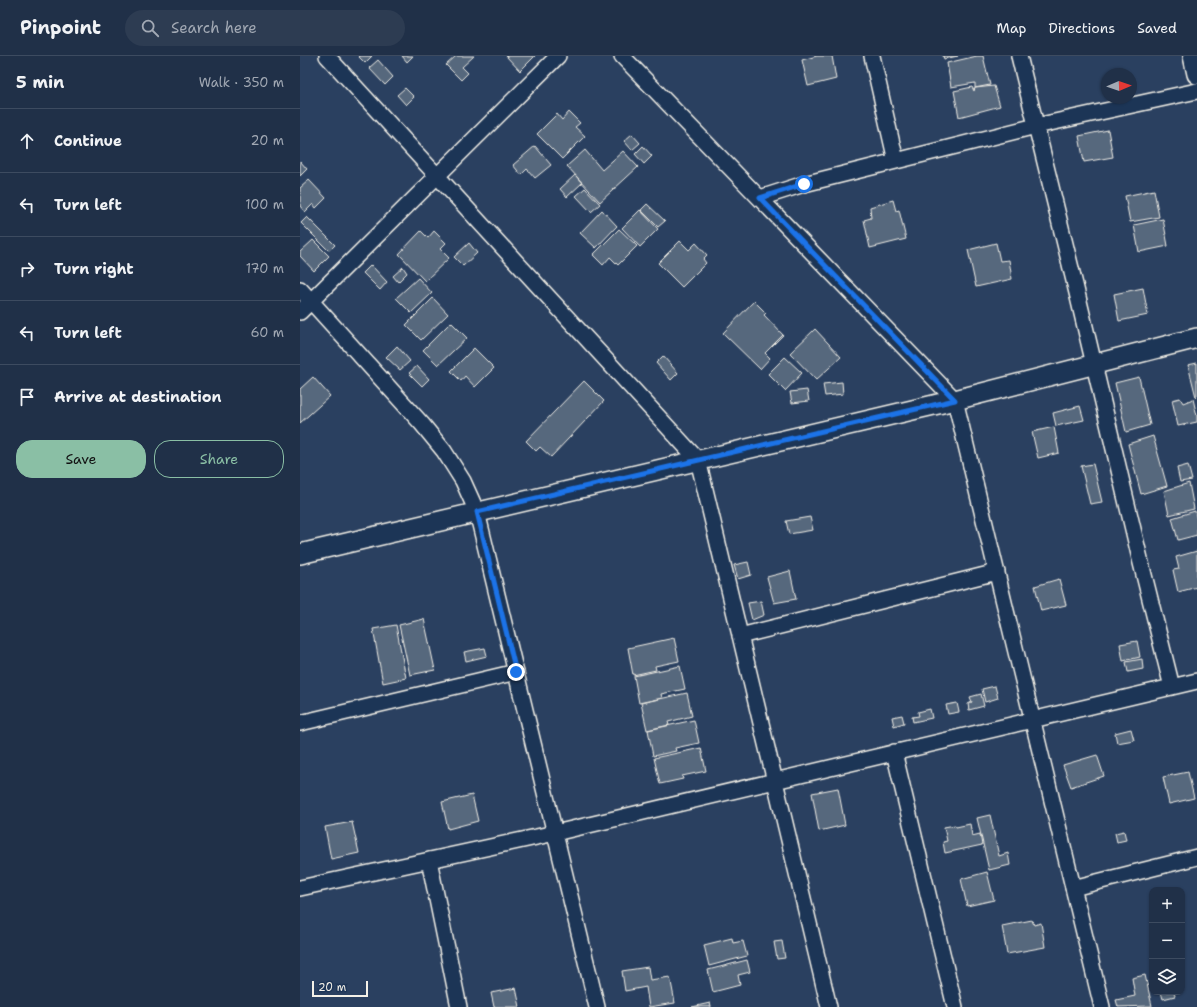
<!DOCTYPE html>
<html lang="en">
<head>
<meta charset="utf-8">
<style>
	body { margin:0; font-family:"Shantell Sans",sans-serif; background:#2d3c52; color:#f1f3f6 }
	.controls { position:absolute; right:12px; bottom:12px; display:grid; overflow:hidden; border-radius:8px; box-shadow:0 1px 3px #0004 }
	.controls button { width:36px; height:36px; display:grid; place-items:center; padding:0; border:0; border-bottom:1px solid #3d4b60; background:#203048; color:#f1f3f6; font:20px sans-serif }
	.compass { position:absolute; left:801px; top:12px; width:36px; height:36px; border-radius:50%; background:#203048; box-shadow:0 1px 3px #0004; rotate:88deg }
	.scale { position:absolute; left:12px; bottom:10px; width:56px; box-sizing:border-box; padding-left:4px; border:2px solid #f4f1e8; border-top:0; font-size:11px; line-height:14px; white-space:nowrap; color:#f4f1e8; -webkit-text-stroke:3px #1d3557; paint-order:stroke }
	.stop { position:absolute; width:12px; height:12px; margin:-9px; border:3px solid #1a73e8; border-radius:50%; background:#fff }
	.stop.end { background:#1a73e8; border-color:#fff; box-shadow:0 1px 4px #0008 }
	.list { margin:0; padding:0; list-style:none }
	h2 { display:flex; justify-content:space-between; align-items:center; height:52px; margin:0; padding:0 16px; font-size:17px }
	h2 small { font-size:13px; font-weight:400; color:#a2a9b4 }
	.list li { display:grid; grid-template-columns:26px 1fr auto; gap:12px; align-items:center; box-sizing:border-box; height:64px; padding:0 16px; border-top:1px solid #3d4b60 }
	.list b { display:block; font-size:15px; white-space:nowrap }
	.list em { font-size:13px; font-style:normal; color:#a2a9b4 }
	.actions { display:flex; gap:8px; padding:12px 16px }
	.actions a { flex:1; padding:9px 0; border:1px solid #8abfa5; border-radius:16px; text-align:center; font-size:14px; color:#8abfa5 }
	.actions .main { background:#8abfa5; color:#111 }
	.icon { flex:none; width:22px; height:22px; fill:none; stroke:currentColor; stroke-width:2; stroke-linecap:round; stroke-linejoin:round }
	.map { position:relative; flex:none; width:897px; height:951px; overflow:hidden }
	header { display:flex; align-items:center; gap:24px; box-sizing:border-box; height:56px; padding:0 20px; background:#203048; border-bottom:1px solid #3d4b60 }
	header strong { font-size:19px }
	nav { display:flex; gap:22px; margin-inline-start:auto; font-size:14px }
	.search { width:280px; height:36px; background:#2d3c52; display:flex; align-items:center; gap:10px; box-sizing:border-box; padding:0 14px; border-radius:22px; color:#a2a9b4; font-size:15px }
	main { display:flex }
	aside { flex:1; background:#203048 }
	.map>svg:first-child { display:block }
	.building { fill:#56677d; stroke:#f4f1e8 }
	.lines { fill:none; stroke-linecap:round; stroke-linejoin:round }
	.minor-casing { stroke:#f4f1e8; stroke-width:18 }
	.tertiary-casing { stroke:#f4f1e8; stroke-width:22 }
	.minor { stroke:#1d3557; stroke-width:15 }
	.tertiary { stroke:#1d3557; stroke-width:19 }
	.route { stroke:#1a73e8; stroke-width:5 }
</style>
</head>
<body>
<header>
<strong>Pinpoint</strong>
<div class="search"><svg class="icon" aria-label="search" viewBox="0 0 24 24"><circle cx="10" cy="10" r="6"/><path d="M15 15l6 6"/></svg>Search here</div>
<nav><a>Map</a><a>Directions</a><a>Saved</a></nav>
</header>
<main>
<aside>
<h2>5 min<small>Walk · 350 m</small></h2>
<ul class="list">
<li><svg class="icon" aria-label="ahead" viewBox="0 0 24 24"><path d="M12 20V5M6 11l6-6 6 6"/></svg><div><b>Continue</b></div><em>20 m</em></li>
<li><svg class="icon" aria-label="left" viewBox="0 0 24 24"><path d="M17 20v-9H6M10 6l-5 5 5 5"/></svg><div><b>Turn left</b></div><em>100 m</em></li>
<li><svg class="icon" aria-label="right" viewBox="0 0 24 24"><path d="M7 20v-9h11M14 6l5 5-5 5"/></svg><div><b>Turn right</b></div><em>170 m</em></li>
<li><svg class="icon" aria-label="left" viewBox="0 0 24 24"><path d="M17 20v-9H6M10 6l-5 5 5 5"/></svg><div><b>Turn left</b></div><em>60 m</em></li>
<li><svg class="icon" aria-label="arrive" viewBox="0 0 24 24"><path d="M6 21V4h12l-3 4 3 4H6"/></svg><div><b>Arrive at destination</b></div></li>
</ul>
<div class="actions"><a class="main">Save</a><a>Share</a></div>
</aside>
<div class="map">
<svg width="897" height="951" viewBox="0 0 897 951">
	<rect width="100%" height="100%" fill="#2a4060"/>
	<filter id="ink" filterUnits="userSpaceOnUse"><feTurbulence type="fractalNoise" baseFrequency=".025" numOctaves="2"/><feDisplacementMap in="SourceGraphic" scale="8" xChannelSelector="R" yChannelSelector="G"/><feConvolveMatrix kernelMatrix="1 2 1 2 8 2 1 2 1" color-interpolation-filters="sRGB"/></filter>
	<g filter="url(#ink)">
		<path class="building" d="M58 0H72L65 7Z
			M102 0H113L107 6Z
			M156 0H174L162 11 168 17 161 24 146 9Z
			M206 0H235L220 15Z
			M517 0H532L536 23 508 30 502 4Z
			M643 0H658L644 3Z
			M677 0H683L690 29 675 32V27L651 31 647 7Z
			M78 4 93 21 85 29 69 12Z
			M694 30 700 50 659 61 654 35 672 31 674 35 675 32Z
			M105 32 114 41 106 49 97 39Z
			M269 56 280 67 275 71 285 80 262 103 237 78 257 58 262 64Z
			M808 74 813 101 784 106 779 80Z
			M332 78 340 87 332 94 324 85Z
			M235 90 251 109 235 122 227 113 221 119 213 109Z
			M343 90 352 100 344 108 335 98Z
			M285 94 302 114 323 95 338 111 300 146 267 110Z
			M0 105 7 113 0 120Z
			M275 119 282 127 267 141 260 133Z
			M9 124 26 142 16 152 13 148 5 156 0 150V132Z
			M285 132 300 148 291 156 276 140Z
			M854 134 859 161 830 166 825 140Z
			M593 144 596 155 599 154 606 183 570 192 564 164 571 162 570 151Z
			M347 148 365 165 358 171 341 154Z
			M302 154 317 170 296 192 280 177Z
			M340 154 358 173 340 191 322 172Z
			M7 161 35 189 29 195 1 167Z
			M863 163 868 190 839 196 834 169Z
			M319 173 337 190 318 209 310 201 303 209 293 199Z
			M121 175 128 182 134 175 146 187 140 193 149 202 125 225 99 198Z
			M13 184 29 200 14 215 0 200V196Z
			M380 185 389 194 396 187 407 199 403 203 406 207 382 231 358 207Z
			M169 187 177 197 163 210 154 201Z
			M696 187 700 205 709 204 712 223 676 231 668 194Z
			M71 209 87 226 80 234 63 217Z
			M103 211 107 217 98 226 93 220Z
			M118 222 132 237 111 257 96 242Z
			M843 232 848 259 819 265 814 238Z
			M133 242 148 258 121 284 106 269Z
			M454 245 466 257 464 259 483 279 465 297 470 302 460 313 423 277Z
			M151 266 167 282 138 309 123 294Z
			M515 273 541 301 516 324 490 297Z
			M97 290 110 305 100 314 86 301Z
			M174 292 194 312 175 331 165 320 161 325 151 315Z
			M363 300 378 317 371 324 356 307Z
			M485 301 502 317 485 335 468 318Z
			M897 307V340L896 341 888 309Z
			M117 310 129 323 122 330 109 317Z
			M13 321 30 340 0 367V333Z
			M839 321 850 369 826 376 815 327Z
			M284 325 304 345 251 401 240 391 236 395 226 385Z
			M542 326 543 338 525 340 523 328Z
			M507 334 509 345 492 347 490 336Z
			M880 342 883 347 893 343 897 360V366L878 370 872 344Z
			M780 350 784 364 756 370 753 357Z
			M754 371 759 397 738 402 732 376Z
			M853 380 867 430 841 438 828 388Z
			M793 408 802 446 790 448 781 410Z
			M888 409 892 424 880 426 877 412Z
			M889 427 894 453 869 459 864 435Z
			M895 455 897 465V479L878 484 872 462Z
			M510 461 513 474 489 478 486 465Z
			M897 495V531L878 536 873 514 879 513 876 501Z
			M448 506 451 519 438 523 434 509Z
			M490 515 496 543 474 547 467 521Z
			M759 523 766 549 741 555 735 530Z
			M461 545 464 559 452 564 448 547Z
			M124 563 135 614 110 619 99 569Z
			M96 569 106 622 83 627 73 573Z
			M374 582 379 605 355 610 356 614 333 619 328 592Z
			M837 585 840 601 823 605 820 588Z
			M185 592 187 600 166 605 164 596Z
			M842 603 843 613 828 616 826 606Z
			M380 610 385 633 361 638 362 642 339 647 334 620Z
			M695 630 698 642 685 646 682 633Z
			M387 637 392 660 368 666 369 669 347 674 341 647Z
			M681 638 684 650 669 654 668 648 672 646 670 641Z
			M657 647 659 656 648 658 646 649Z
			M630 653 632 662 613 666 612 661 619 660 618 656Z
			M602 659 604 667 594 670 592 661Z
			M394 664 399 687 375 692 376 695 353 700 348 674Z
			M831 673 834 684 817 687 815 677Z
			M401 692 406 715 382 720 383 723 360 728 354 702Z
			M797 699 804 720 771 731 763 709Z
			M888 716 894 742 869 748 863 721Z
			M538 732 545 769 519 775 512 737Z
			M172 739 178 765 148 773 142 746Z
			M690 759 699 800 708 797 710 809 689 814 677 762Z
			M52 766 59 797 31 803 25 771Z
			M670 768 672 780 680 778 682 789 645 797 643 786 647 785 644 771 655 769 656 771Z
			M824 775 826 784 817 786 815 777Z
			M687 816 694 844 667 850 661 823Z
			M732 864 734 869 741 867 745 891 707 898 702 870Z
			M432 882 433 887 443 885 447 900 409 910 404 889Z
			M482 885 485 902 477 903 474 886Z
			M447 904 450 916 438 919 440 929 413 936 408 914Z
			M348 911 350 924 370 921 375 947 349 951 346 931 325 935 322 915Z
			M845 919 852 950 818 951 816 944 835 940 832 922Z
			M216 932 220 951H194L191 937Z
			M861 936H874L875 940 863 943Z
			M410 947 411 951H392Z"/>
		<g class="lines">
			<defs>
				<path id="minor" d="M27 0 398 404 529 951
					M322 0 655 344 802 951
					M572 0 596 105
					M719 0 778 241 841 507 872 631
					M460 142 504 128 736 70 897 35
					M0 233 122 368 144 395 163 425 177 456 297 951
					M0 256 258 0
					M440 580 697 516
					M0 667 216 616
					M594 696 655 951
					M129 804 159 951
					M0 832 255 777 897 625
					M773 832 897 801"/>
				<path id="tertiary" d="M893 0 897 18
					M0 498 655 344 897 282"/>
			</defs>
			<use href="#minor" class="minor-casing"/>
			<use href="#tertiary" class="tertiary-casing"/>
			<use href="#minor" class="minor"/>
			<use href="#tertiary" class="tertiary"/>
		</g>
	</g>
	<g class="lines" filter="url(#ink)">
		<path class="route" d="M216 616 177 456 655 344 460 142 504 128"/>
	</g>
</svg>
<div class="controls">
<button>+</button>
<button>−</button>
<button><svg class="icon" aria-label="layers" viewBox="0 0 24 24"><path d="M12 4l9 5-9 5-9-5zM3 14l9 5 9-5"/></svg></button>
</div>
<svg class="compass" viewBox="-18 -18 36 36"><path d="M0-13l5 13h-10z" fill="#e53935"/><path d="M0 13l5-13h-10z" fill="#a2a9b4"/></svg>
<div class="scale">20 m</div>
<div class="stop" style="left:504px;top:128px"></div>
<div class="stop end" style="left:216px;top:616px"></div>
</div>
</main>
</body>
</html>
